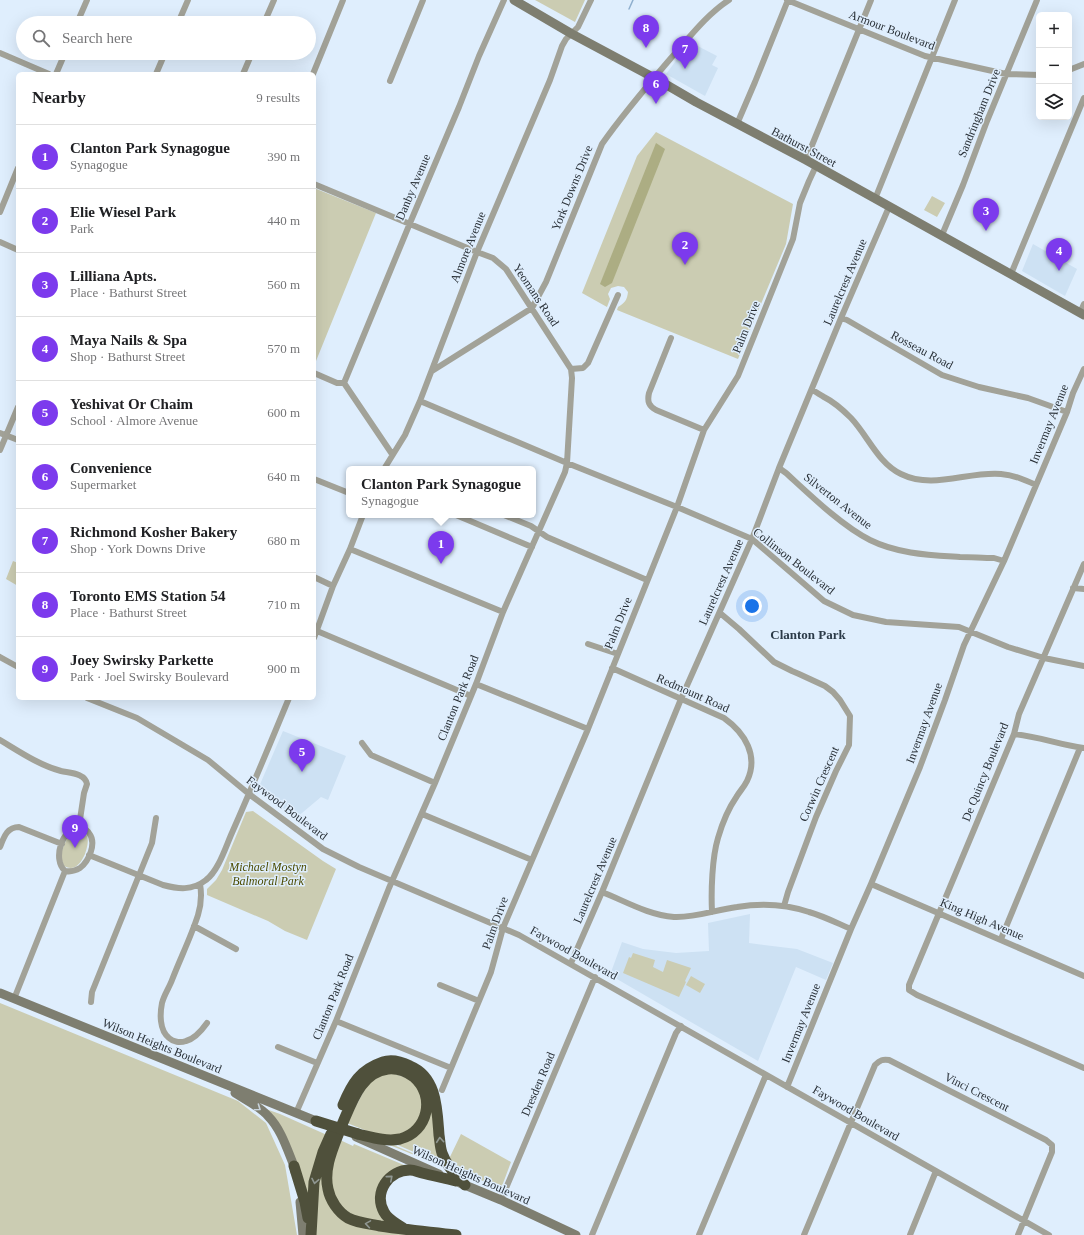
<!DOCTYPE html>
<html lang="en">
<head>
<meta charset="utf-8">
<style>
	body { margin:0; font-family:"Times New Roman",serif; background:#f2f2f2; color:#202124 }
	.controls { position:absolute; right:12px; top:12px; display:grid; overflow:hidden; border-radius:6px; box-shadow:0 4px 16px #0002 }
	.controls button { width:36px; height:36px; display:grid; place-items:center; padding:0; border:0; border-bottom:1px solid #e0e0e0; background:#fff; color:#202124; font:20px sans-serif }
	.you { position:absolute; left:752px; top:606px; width:14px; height:14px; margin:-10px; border:3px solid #fff; border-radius:50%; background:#1a73e8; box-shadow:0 0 0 6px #1a73e833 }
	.badge { display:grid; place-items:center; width:26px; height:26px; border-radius:50%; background:#7c3aed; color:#fff; font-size:13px; font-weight:700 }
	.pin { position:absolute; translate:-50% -33px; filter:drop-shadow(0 1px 2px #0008) }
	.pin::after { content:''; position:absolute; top:21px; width:14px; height:12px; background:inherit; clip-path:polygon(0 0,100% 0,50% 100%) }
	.popup { position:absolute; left:346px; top:466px; width:190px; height:52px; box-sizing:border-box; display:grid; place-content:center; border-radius:6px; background:#fff; filter:drop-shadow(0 1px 3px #0005); font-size:13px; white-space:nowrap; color:#757577 }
	.popup b { font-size:15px; color:#202124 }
	.popup::after { content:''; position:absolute; left:50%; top:100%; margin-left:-8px; border:8px solid transparent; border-top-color:#fff }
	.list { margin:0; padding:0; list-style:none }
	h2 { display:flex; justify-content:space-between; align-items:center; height:52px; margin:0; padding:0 16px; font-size:17px }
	h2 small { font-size:13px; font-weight:400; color:#757577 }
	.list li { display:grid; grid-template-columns:26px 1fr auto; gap:12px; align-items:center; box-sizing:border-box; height:64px; padding:0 16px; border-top:1px solid #e0e0e0 }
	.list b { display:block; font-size:15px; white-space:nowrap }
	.list p { margin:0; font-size:13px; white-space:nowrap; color:#757577 }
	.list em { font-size:13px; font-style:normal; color:#757577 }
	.icon { flex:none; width:22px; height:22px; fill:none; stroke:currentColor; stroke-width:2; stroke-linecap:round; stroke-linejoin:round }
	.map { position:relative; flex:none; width:1084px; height:1235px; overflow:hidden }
	.search { position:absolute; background:#fff; box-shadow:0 4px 16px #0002; left:16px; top:16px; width:300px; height:44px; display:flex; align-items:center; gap:10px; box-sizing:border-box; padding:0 14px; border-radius:22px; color:#757577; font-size:15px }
	.panel { position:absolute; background:#fff; box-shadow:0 4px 16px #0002; left:16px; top:72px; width:300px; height:628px; border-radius:6px }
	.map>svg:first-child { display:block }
	.built { fill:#cde1f3 }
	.green { fill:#cbccb2 }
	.forest { fill:#acad83 }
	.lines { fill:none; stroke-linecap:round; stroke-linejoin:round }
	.stream { stroke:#8fafce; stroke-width:1.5 }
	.street { stroke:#a2a298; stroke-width:6 }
	.secondary { stroke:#7e7e70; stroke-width:9 }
	.highway { stroke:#4f503b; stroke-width:11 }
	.highway-bridge { stroke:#4f503b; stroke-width:11 }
	.oneway { stroke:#c7d2da }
	.oneway2 { stroke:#909792 }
	.labels { text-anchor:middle; stroke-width:3; stroke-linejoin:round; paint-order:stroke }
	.street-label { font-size:12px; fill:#293037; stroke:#dfeefd }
	.park-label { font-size:12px; font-style:italic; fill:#4c4b00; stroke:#dfeefd }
	.neighbourhood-label { font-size:13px; font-weight:bold; fill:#2b3a48; stroke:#dfeefd }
</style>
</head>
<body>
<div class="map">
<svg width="1084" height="1235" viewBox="0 0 1084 1235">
	<rect width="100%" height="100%" fill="#dfeefd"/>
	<path class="built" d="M690 42 717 56 712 65 718 68 705 96 666 74Z
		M1033 244 1077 269 1065 296 1022 271Z
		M283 731 346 756 328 800 321 797 296 818 258 789Z
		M750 914 749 943 797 949 833 963 826 980 796 967 758 1061 610 975 622 942 643 949 676 953 709 951 708 923Z"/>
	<path class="green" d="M535 0H585L575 22Z
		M656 132 793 204 786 244 738 359 617 310 618 307C625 303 627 300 628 292L624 287 618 286 611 288 608 294 610 299 607 307 582 293 637 156Z
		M314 188 376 213 314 366Z
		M932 196 945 203 937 217 924 210Z
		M13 561 18 563V586L6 579Z
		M253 811 323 861 336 869 307 940 285 931 268 921 207 895V889L216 880 222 870 246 812Z
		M75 831C91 830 89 842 85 854 81 863 75 872 64 866L60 855 68 836Z
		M633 953 655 960 653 967 663 972 667 960 691 968 685 981 686 982 679 997 623 973 629 957 631 958Z
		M691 976 705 984 700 993 686 985Z
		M0 1003 238 1101 266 1123 285 1165 297 1235H0Z
		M392 1073 410 1079 420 1090 423 1111 414 1127 399 1136 380 1135 367 1131 347 1123 367 1085 381 1074Z
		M433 1106 442 1164 393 1143 398 1142Z
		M266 1109 280 1114 327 1135 310 1201Z
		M461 1134 511 1162 502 1186 496 1187 459 1170 449 1159Z
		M340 1140 353 1146 354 1144 411 1168 383 1180 388 1224 358 1218 343 1209 333 1194 330 1172Z
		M382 1142 389 1143 443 1166 449 1169Z
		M322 1163 335 1211 414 1235H314L315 1199Z"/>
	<path class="forest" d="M656 143 665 149 612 283 605 287 600 284Z"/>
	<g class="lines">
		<path class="stream" d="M629 9 633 0"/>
		<path class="street" d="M787 0 925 56 1006 74 1039 75
			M77 23 87 0
			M178 23 188 0
			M264 23 274 0
			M0 53 49 74
			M1069 70 1084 64
			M56 74 65 53
			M156 74 165 53
			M243 74 252 53
			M313 74 343 0
			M390 81 423 0
			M737 124 755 82 788 0
			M806 160 871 0
			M875 199 955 0
			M0 212 18 168
			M942 235 963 185 987 121 1037 0
			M0 242 18 250
			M1011 274 1084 98
			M1080 313 1084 304
			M841 318 847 320 942 375 979 387 1028 398 1067 412
			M671 338 649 393C647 402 649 406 656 410L704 430
			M571 369 583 368 588 363 618 295
			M432 371 532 308 546 282 602 144C623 114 647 86 671 58 689 38 706 15 729 0
			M314 373 337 383H344
			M344 383 410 223 459 107 479 56 504 0
			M344 383 392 454
			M812 389C816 393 820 394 824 397 834 402 843 410 851 418 868 436 878 463 901 474 933 490 968 471 1001 474 1014 475 1025 480 1036 485
			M420 401 567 463 677 507 752 539 824 601 853 615 886 622 959 627 1008 647 1044 658 1084 666
			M0 433 18 440
			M0 450 18 407
			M779 468 786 473C810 495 842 526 870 540 898 554 930 555 960 557 971 557 983 558 994 558L1004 561
			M384 469 405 435 420 401 477 252 550 80 562 46 566 39 578 27 591 0
			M314 479 349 493
			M456 515 532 547
			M504 515 531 526 547 537 647 580
			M350 549 503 612
			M1084 564 1019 714 1014 734 909 985V990L917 995 1084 1068
			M314 577 333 586
			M1073 588 1084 589
			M720 613 739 629 774 662 792 671 799 674 825 686 833 692 840 700 850 716 849 745 836 771 816 817 788 892 784 906
			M317 631 471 696
			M314 638 333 586 350 549 363 515
			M588 644 618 654
			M0 657 18 667
			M612 668 724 718C745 733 759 756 747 781 744 787 740 791 737 796 728 809 722 824 718 838 712 858 711 891 712 912
			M476 684 588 729
			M87 698 137 718 208 760 249 794 323 849 359 867 519 935 1049 1235
			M1014 734C1037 736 1060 745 1084 748
			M0 740C20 752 39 765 61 771 70 773 85 773 87 784L84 793 79 826
			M362 743 371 755 435 783
			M422 814 532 860
			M79 826C83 828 87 829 89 833 97 843 89 861 80 868 75 871 70 872 65 871 52 859 62 829 79 826Z
			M0 847C4 837 7 827 19 827L62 844
			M89 855 163 885C178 889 192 891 206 880 218 871 225 849 231 835 251 790 270 744 289 698
			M200 884C202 895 201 905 198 915 191 937 180 959 172 980 169 988 164 995 162 1003 160 1013 159 1030 169 1038 173 1042 180 1043 186 1041 194 1039 202 1030 207 1023
			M871 884 1084 976
			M602 892C625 901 648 915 674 917 695 918 715 910 737 907 761 903 785 904 809 912 823 916 837 923 851 929
			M194 926 236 949
			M1001 939 1080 748
			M571 963 602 892 681 699 752 539 779 468 841 318 889 207
			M440 985 479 1001
			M14 999 65 871
			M91 1002 92 992 152 843 156 818
			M336 1021 451 1068
			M278 1047 317 1063
			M787 1087 851 929 871 884 920 767 945 700 964 645 1004 561 1067 412 1073 393 1084 369
			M442 1090 491 972 503 928 588 729 677 507 704 430 738 376 793 239 800 203 809 181 816 166
			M296 1113 336 1021 389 888 435 783 476 684 503 612 565 472 567 463 572 378 571 369 506 269 493 258 477 252 314 184
			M501 1200 595 977
			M592 1235 676 1033 681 1026
			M699 1235 766 1075
			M804 1235 875 1065C880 1060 883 1059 889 1060L1046 1140 1052 1145V1152L1018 1235
			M910 1235 936 1171"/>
		<path class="secondary" d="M514 0 572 34 660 81 696 102 806 160 1084 315
			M0 993 316 1121
			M235 1093C246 1100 259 1106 268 1116 281 1129 287 1149 294 1166L295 1172
			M356 1137 439 1174
			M460 1183 501 1200 576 1235
			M300 1202 303 1235"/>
		<path class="highway" d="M343 1105C352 1083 360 1070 383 1062 391 1059 402 1062 410 1066 437 1077 437 1109 439 1135 440 1141 440 1147 442 1153 446 1165 456 1175 465 1185
			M358 1134C371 1137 386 1142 400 1139 428 1132 436 1096 414 1077 407 1072 397 1068 388 1069 360 1072 351 1105 341 1127 334 1146 323 1168 328 1189 330 1200 338 1212 348 1218 358 1223 370 1224 380 1226 406 1230 431 1232 456 1235
			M294 1166 305 1202 308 1218
			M403 1228C396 1223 388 1220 384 1212 373 1192 389 1170 410 1170 414 1170 418 1172 422 1173 433 1176 445 1178 456 1181
			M311 1235 314 1182 323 1152 331 1134"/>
		<path class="highway-bridge" d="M316 1121 358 1134"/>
	</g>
	<defs><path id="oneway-chevron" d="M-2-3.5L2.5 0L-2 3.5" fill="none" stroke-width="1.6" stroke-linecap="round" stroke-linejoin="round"/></defs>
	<use class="oneway" href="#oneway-chevron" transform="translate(258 1108) rotate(35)"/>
	<g class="oneway2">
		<use href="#oneway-chevron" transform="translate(440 1140) rotate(-95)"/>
		<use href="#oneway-chevron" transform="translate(390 1178) rotate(-41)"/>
		<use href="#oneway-chevron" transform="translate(315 1181) rotate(101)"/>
		<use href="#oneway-chevron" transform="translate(368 1224) rotate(-171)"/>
	</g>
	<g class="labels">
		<g class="street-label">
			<text transform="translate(892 30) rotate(21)" y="4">Armour Boulevard</text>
			<text transform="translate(979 113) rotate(-68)" y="4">Sandringham Drive</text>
			<text transform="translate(804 147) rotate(28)" y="4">Bathurst Street</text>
			<text transform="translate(413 187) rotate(-67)" y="4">Danby Avenue</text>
			<text transform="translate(572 188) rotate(-68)" y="4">York Downs Drive</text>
			<text transform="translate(468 247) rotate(-68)" y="4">Almore Avenue</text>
			<text transform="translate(845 282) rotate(-67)" y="4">Laurelcrest Avenue</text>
			<text transform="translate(536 295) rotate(56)" y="4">Yeomans Road</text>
			<text transform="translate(746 327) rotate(-68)" y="4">Palm Drive</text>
			<text transform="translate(922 350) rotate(28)" y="4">Rosseau Road</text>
			<text transform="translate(1049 424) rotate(-68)" y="4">Invermay Avenue</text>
			<text transform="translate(838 501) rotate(38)" y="4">Silverton Avenue</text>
			<text transform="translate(794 561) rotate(38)" y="4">Collinson Boulevard</text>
			<text transform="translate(721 582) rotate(-66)" y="4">Laurelcrest Avenue</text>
			<text transform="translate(618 623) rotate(-68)" y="4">Palm Drive</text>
			<text transform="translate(693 693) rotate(24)" y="4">Redmount Road</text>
			<text transform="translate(458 698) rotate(-68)" y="4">Clanton Park Road</text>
			<text transform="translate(924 723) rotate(-70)" y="4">Invermay Avenue</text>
			<text transform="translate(985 772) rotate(-68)" y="4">De Quincy Boulevard</text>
			<text transform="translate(819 784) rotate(-66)" y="4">Corwin Crescent</text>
			<text transform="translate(287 808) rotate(37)" y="4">Faywood Boulevard</text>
			<text transform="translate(595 880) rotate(-67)" y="4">Laurelcrest Avenue</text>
			<text transform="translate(982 919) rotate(23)" y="4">King High Avenue</text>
			<text transform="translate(495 923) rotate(-70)" y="4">Palm Drive</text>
			<text transform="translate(574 953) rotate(29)" y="4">Faywood Boulevard</text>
			<text transform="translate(333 997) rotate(-68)" y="4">Clanton Park Road</text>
			<text transform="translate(801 1023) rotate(-68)" y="4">Invermay Avenue</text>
			<text transform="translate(162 1046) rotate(22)" y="4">Wilson Heights Boulevard</text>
			<text transform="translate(538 1084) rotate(-67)" y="4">Dresden Road</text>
			<text transform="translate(977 1092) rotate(27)" y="4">Vinci Crescent</text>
			<text transform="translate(856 1113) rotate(30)" y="4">Faywood Boulevard</text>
			<text transform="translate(471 1175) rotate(24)" y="4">Wilson Heights Boulevard</text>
		</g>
		<g class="park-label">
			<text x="268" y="871">Michael Mostyn<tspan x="268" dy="14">Balmoral Park</tspan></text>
		</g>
		<g class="neighbourhood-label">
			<text x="808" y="639">Clanton Park</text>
		</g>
	</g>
</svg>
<div class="controls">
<button>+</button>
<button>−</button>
<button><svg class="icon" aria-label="layers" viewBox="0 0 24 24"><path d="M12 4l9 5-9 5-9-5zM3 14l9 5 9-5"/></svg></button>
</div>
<div class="you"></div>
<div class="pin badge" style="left:441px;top:564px">1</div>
<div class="popup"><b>Clanton Park Synagogue</b>Synagogue</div>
<div class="pin badge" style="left:685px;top:265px">2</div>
<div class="pin badge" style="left:986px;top:231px">3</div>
<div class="pin badge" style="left:1059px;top:271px">4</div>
<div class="pin badge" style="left:302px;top:772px">5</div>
<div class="pin badge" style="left:656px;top:104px">6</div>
<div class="pin badge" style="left:685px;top:69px">7</div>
<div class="pin badge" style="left:646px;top:48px">8</div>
<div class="pin badge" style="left:75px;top:848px">9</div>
<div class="search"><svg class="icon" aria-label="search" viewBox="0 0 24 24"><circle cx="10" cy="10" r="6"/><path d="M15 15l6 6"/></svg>Search here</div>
<section class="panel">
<h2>Nearby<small>9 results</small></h2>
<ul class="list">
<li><span class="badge">1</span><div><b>Clanton Park Synagogue</b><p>Synagogue</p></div><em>390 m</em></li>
<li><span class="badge">2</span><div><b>Elie Wiesel Park</b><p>Park</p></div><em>440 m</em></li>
<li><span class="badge">3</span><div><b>Lilliana Apts.</b><p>Place · Bathurst Street</p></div><em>560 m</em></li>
<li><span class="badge">4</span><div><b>Maya Nails &amp; Spa</b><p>Shop · Bathurst Street</p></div><em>570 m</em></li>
<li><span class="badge">5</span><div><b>Yeshivat Or Chaim</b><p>School · Almore Avenue</p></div><em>600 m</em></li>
<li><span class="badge">6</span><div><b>Convenience</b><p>Supermarket</p></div><em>640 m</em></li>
<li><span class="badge">7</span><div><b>Richmond Kosher Bakery</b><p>Shop · York Downs Drive</p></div><em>680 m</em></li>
<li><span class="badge">8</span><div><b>Toronto EMS Station 54</b><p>Place · Bathurst Street</p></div><em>710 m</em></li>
<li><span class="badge">9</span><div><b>Joey Swirsky Parkette</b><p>Park · Joel Swirsky Boulevard</p></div><em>900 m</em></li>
</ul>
</section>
</div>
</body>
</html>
